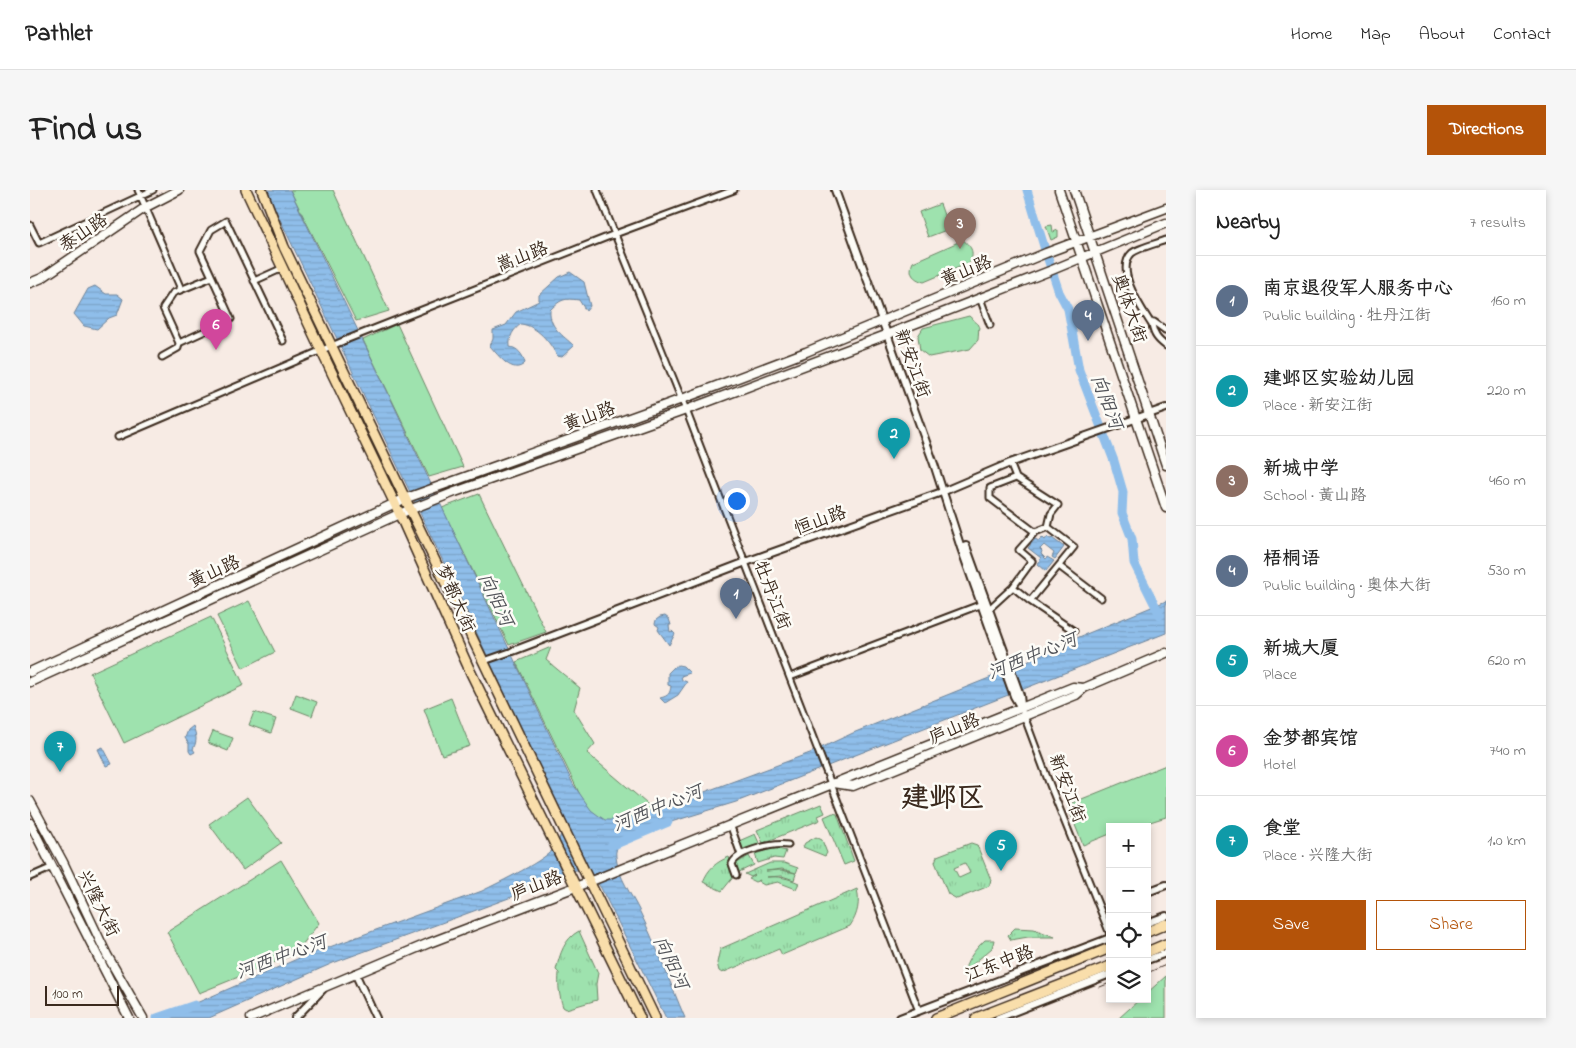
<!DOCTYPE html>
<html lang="en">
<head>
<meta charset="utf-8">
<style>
	body { margin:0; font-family:"Indie Flower","LXGW WenKai TC",sans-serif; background:#f6f6f6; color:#222 }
	.controls { position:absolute; right:15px; bottom:15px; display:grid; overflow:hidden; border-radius:0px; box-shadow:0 2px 8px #0003 }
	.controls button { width:45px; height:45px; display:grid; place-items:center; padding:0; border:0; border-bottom:1px solid #e0e0e0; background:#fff; color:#222; font:25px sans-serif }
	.scale { position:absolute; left:15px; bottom:12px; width:74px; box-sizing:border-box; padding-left:5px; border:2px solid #3b2a1e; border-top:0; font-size:14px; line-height:18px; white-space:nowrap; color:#3b2a1e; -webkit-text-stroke:4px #fdfcf7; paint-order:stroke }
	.you { position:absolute; left:706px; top:310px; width:18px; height:18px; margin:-12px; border:4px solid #fff; border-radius:50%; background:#1a73e8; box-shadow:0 0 0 8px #1a73e833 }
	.badge { display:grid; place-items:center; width:32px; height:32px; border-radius:50%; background:#b45309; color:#fff; font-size:16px; font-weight:700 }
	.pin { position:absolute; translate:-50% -41px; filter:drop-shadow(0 1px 2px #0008) }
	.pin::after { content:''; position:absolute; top:26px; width:18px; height:15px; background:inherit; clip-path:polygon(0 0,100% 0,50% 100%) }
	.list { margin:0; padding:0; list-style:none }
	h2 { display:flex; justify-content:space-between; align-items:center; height:65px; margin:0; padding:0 20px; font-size:21px }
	h2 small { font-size:16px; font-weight:400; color:#767676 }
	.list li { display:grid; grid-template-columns:32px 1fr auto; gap:15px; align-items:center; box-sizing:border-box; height:90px; padding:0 20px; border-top:1px solid #e0e0e0 }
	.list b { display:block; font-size:19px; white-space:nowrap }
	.list p { margin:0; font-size:16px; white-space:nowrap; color:#767676 }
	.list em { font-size:16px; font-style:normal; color:#767676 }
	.actions { display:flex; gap:10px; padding:15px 20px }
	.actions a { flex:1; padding:11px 0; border:1px solid #b45309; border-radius:0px; text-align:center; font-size:18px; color:#b45309 }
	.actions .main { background:#b45309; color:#fff }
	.icon { flex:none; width:28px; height:28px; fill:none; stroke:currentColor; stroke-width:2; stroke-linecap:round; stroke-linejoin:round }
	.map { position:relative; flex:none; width:1136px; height:828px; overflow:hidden; border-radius:0px }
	header { display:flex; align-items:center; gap:30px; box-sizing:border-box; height:70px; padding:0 25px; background:#fff; border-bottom:1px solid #e0e0e0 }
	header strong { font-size:24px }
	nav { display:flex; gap:28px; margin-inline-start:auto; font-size:18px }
	.intro { display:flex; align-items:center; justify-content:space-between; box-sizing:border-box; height:120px; padding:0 30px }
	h1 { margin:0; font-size:35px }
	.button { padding:12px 22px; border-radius:0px; background:#b45309; color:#fff; font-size:18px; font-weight:700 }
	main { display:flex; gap:30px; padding:0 30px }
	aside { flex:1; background:#fff; border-radius:0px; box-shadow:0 2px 8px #0003 }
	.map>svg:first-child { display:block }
	.grass { fill:url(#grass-tufts); stroke:#6c8666; fill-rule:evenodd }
	.park { fill:#9ee2ae; stroke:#6c8666 }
	.water { fill:url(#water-rules); stroke:#6d8398 }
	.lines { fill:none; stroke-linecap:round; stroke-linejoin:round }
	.river { stroke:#8fbeea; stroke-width:9 }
	.minor-casing { stroke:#3b2a1e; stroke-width:9 }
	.tertiary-casing { stroke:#3b2a1e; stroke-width:10 }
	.secondary-casing { stroke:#3b2a1e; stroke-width:11 }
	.primary-casing { stroke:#3b2a1e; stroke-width:12 }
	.minor { stroke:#fdfcf7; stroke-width:5 }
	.tertiary { stroke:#fdfcf7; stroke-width:6 }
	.secondary { stroke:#fdfcf7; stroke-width:8 }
	.primary { stroke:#f9deab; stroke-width:9 }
	.tram { stroke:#3b2a1e; stroke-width:1 }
	.labels { text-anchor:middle; stroke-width:5; stroke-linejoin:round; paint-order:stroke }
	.street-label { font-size:18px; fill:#3b2a1e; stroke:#fdfcf7 }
	.water-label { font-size:19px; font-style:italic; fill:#54565b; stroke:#fdfcf7 }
	.town-label { font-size:28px; font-weight:bold; fill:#3b2a1e; stroke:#fdfcf7 }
</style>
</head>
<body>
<header>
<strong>Pathlet</strong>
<nav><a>Home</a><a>Map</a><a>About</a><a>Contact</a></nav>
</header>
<div class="intro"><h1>Find us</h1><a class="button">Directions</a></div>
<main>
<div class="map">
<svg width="1136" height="828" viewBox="0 0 1136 828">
	<defs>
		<pattern id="grass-tufts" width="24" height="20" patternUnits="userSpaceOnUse" patternTransform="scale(1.25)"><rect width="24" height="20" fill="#9ee2ae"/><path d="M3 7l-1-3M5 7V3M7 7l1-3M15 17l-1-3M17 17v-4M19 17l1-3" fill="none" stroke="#89c295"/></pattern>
		<pattern id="water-rules" width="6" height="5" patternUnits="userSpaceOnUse" patternTransform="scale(1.25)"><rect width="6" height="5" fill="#8fbeea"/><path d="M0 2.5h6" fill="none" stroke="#7ca3c8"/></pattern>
	</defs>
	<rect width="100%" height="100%" fill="#f7ebe4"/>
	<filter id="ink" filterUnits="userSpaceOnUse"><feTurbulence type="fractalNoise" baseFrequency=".02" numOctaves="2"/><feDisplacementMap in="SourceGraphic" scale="10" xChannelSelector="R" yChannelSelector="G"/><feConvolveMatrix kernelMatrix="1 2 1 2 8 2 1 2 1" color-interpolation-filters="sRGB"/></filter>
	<g filter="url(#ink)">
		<path class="grass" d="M1022 35 1023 42 1028 40V47L1021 50 1016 36Z
			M266 504 287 512 282 526 261 518Z
			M224 522 246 529 241 543 219 535Z
			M183 541 203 548 198 561 178 553Z
			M791 614 795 623 788 626 790 630 733 653 727 640Z
			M803 623 807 624 824 671 814 675 794 627Z
			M725 644 730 655 714 662 709 651Z
			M786 647 792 650 797 663 795 666 773 657 775 653Z
			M941 653 947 655 961 690 959 696 927 709 918 704 905 672 907 666ZM935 673 940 683 929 688 924 678Z
			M744 658 756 661 753 669 744 668 728 673 725 664Z
			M719 666 724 675 707 683 705 674Z
			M699 667 705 685 692 701 673 692C678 679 686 672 699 667Z
			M740 673H754L768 678 766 683 752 679 736 681 751 680 765 683 766 684 764 690 752 686 737 687C749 686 758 688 769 693L766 699 748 692 734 695 729 692 730 690 725 692 719 689 725 685 721 687 715 684Z
			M827 699C830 713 828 724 820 736L752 765 749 759 692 783 689 781 687 773 690 759Z
			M985 738 1004 739 1025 747H998L981 750 978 745Z
			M549 741 568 783 566 794 567 810 536 819 533 817C529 805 528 795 529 783L526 780C530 764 534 749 549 741Z
			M955 750H964L962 758 942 775 933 787C935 772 945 759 955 750Z"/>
		<path class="park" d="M260 0H303L359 121 326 131Z
			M910 14 919 39 898 47 889 22Z
			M933 50C942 57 945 63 939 73L894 92C883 89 878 83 883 72Z
			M939 126 949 135 948 150 940 159 899 167 890 160 888 146 893 138Z
			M367 134 433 277 399 287 333 150Z
			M449 304 516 442 479 455 412 318Z
			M219 411 245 462 213 478 187 426Z
			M181 427 214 495 94 553 60 483Z
			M521 457 516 470 550 498 544 520 565 554 557 563 623 619 580 642 565 636 486 472Z
			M421 508 440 556 412 565 394 519Z
			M1136 575V627L1104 637H1080V644L1053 655 1037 615Z
			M217 607 251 653 213 680 179 634Z
			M251 670 289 733 265 764 169 803 137 742Z
			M1136 786V828H1089L1110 809H1117V803Z"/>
		<path class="water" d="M236 0H260L349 184 543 594 561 620 569 626 575 630H590L669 604 780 563 823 543 969 484 1049 447 1136 411V443L706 612 602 644C594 649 584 655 586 667 588 687 602 705 610 722 627 757 640 793 655 828H636L571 698 562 685 556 681 546 680 535 683 487 705 303 773 179 828H132L267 769 452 701C468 693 517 670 526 656 532 647 532 635 530 625L433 413Z
			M540 82 554 92 560 116 556 121 549 110C534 108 531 109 520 120 519 138 533 145 544 156L532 167 527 166C520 152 507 136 491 134 483 140 479 146 480 157 488 158 493 165 495 173 483 186 468 165 460 156L463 149V140L476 135 486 122 509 111V105L529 87Z
			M65 96 76 104H87L93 109 87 125 79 128 67 139 54 136 44 124 58 99Z
			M1012 347 1015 350 1017 347 1021 349 1022 348 1034 357 1025 369 1022 367 1024 363 1014 355 1010 359 1012 361 1011 364 1016 369 1017 367 1024 371 1016 381 1008 374 1011 368 998 358 1005 349 1009 351Z
			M635 426 639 429 641 435H639L640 442 642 441 645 444 639 455 628 440 629 437 625 434 626 430 630 427Z
			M648 475 653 476 660 483 651 486 652 490 657 492 648 505 635 513 630 508C639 506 640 503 641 496L638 495V483L644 477Z
			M163 536C166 545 168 550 163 559L165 562 161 564 159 561V554L155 548 158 540Z
			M73 557 82 574 76 576 68 559Z"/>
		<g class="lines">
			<path class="river" d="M997 0 1016 63 1029 102 1038 119 1049 180 1084 271 1093 302 1092 323 1102 349 1104 373 1130 425
				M581 656 638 632
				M127 828 165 815"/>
			<defs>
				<path id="minor" d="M108 0 151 99
					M567 0 656 220 889 821
					M0 35 9 53 123 0
					M182 87 170 61 181 40 196 31 253 151
					M182 87 201 129 149 153 133 118 143 103Z
					M224 91 253 78
					M950 108 960 135
					M1122 135C1112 119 1084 80 1102 63 1108 58 1128 53 1136 50
					M1135 140 1124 132 1122 135C1124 145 1127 149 1136 156
					M132 167 148 158 149 153
					M88 247 318 149 585 44 704 0
					M1005 342 1018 337
					M1029 376 1071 408
					M983 397 1002 371 989 360 1005 342 960 308V298L986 288
					M1000 411 1044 441
					M959 419 983 397 1000 411 1044 357 1018 337 1021 324 1028 315 986 288 980 273
					M454 471 483 461
					M760 487 952 414
					M993 523 1018 590 1080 744
					M700 634 711 665
					M706 685 702 674C708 660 745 653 758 655
					M0 687 23 677"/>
				<path id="tertiary" d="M805 0 904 274 931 358 984 506 991 518
					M931 358 936 356 990 505 991 515
					M483 461 716 372 912 302 980 273 1136 218
					M1117 702 1136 695
					M1117 733 1136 726
					M1117 770 1136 763
					M325 783 346 828
					M265 828 293 799
					M870 828 1080 748
					M968 828 1080 784"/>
				<path id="secondary" d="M1029 0 1136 318
					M1044 0 1136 275
					M0 93 12 88 116 17 149 0
					M0 482 374 309 652 209 776 162 1016 63 1136 18
					M0 492 369 324 425 302 656 220 856 145 1022 80 1136 33
					M804 593 823 596 1046 505 1054 498 1136 463
					M0 611 33 672 77 765 113 828
					M0 633 99 828
					M221 828 399 753 569 688 1043 497 1054 498"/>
				<path id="primary" d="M216 0 291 160 365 314 441 483 610 828
					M232 0 254 57 625 828
					M1117 742 1136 734
					M1117 762 1136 754
					M906 828 1080 758
					M946 828 1080 776"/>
			</defs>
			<use href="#minor" class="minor-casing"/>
			<use href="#tertiary" class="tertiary-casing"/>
			<use href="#secondary" class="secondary-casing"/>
			<use href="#primary" class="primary-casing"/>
			<use href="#minor" class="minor"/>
			<use href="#tertiary" class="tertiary"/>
			<use href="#secondary" class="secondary"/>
			<use href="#primary" class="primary"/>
			<path class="tram" d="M1117 783 1136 775
				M1070 797 1080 793"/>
		</g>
	</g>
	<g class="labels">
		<g class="street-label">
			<text transform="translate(53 42) rotate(-34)" y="6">泰山路</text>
			<text transform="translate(492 66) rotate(-21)" y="6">嵩山路</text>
			<text transform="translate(936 80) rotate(-22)" y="6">黄山路</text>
			<text transform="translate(1100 118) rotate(71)" y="6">奥体大街</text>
			<text transform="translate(883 173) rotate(70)" y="6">新安江街</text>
			<text transform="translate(559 226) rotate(-20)" y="6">黄山路</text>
			<text transform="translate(790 330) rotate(-20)" y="6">恒山路</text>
			<text transform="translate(184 381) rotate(-24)" y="6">黄山路</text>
			<text transform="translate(743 405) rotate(69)" y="6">牡丹江街</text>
			<text transform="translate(426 408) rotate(66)" y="6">梦都大街</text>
			<text transform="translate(924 538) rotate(-22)" y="6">庐山路</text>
			<text transform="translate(1038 598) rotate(69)" y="6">新安江街</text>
			<text transform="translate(506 695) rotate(-21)" y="6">庐山路</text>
			<text transform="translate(69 713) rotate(64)" y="6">兴隆大街</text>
			<text transform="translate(969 773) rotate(-21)" y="6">江东中路</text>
		</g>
		<g class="water-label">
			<text transform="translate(1078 211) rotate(69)" y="7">向阳河</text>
			<text transform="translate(467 409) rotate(65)" y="7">向阳河</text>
			<text transform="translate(1002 465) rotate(-22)" y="7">河西中心河</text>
			<text transform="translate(627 617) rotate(-22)" y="7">河西中心河</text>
			<text transform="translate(251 766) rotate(-20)" y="7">河西中心河</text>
			<text transform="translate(642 772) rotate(65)" y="7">向阳河</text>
		</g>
		<g class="town-label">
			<text x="913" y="616">建邺区</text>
		</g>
	</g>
</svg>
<div class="controls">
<button>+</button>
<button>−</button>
<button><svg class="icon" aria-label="locate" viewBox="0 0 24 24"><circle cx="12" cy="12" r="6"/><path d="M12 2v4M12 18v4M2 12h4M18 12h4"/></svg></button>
<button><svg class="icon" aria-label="layers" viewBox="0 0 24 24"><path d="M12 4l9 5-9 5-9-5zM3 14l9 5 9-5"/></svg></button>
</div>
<div class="scale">100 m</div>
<div class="you"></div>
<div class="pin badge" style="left:706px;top:429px;background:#5c6f8a">1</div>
<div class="pin badge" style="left:864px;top:269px;background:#0f9aa8">2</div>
<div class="pin badge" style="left:930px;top:59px;background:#8d6e63">3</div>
<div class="pin badge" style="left:1058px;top:151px;background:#5c6f8a">4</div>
<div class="pin badge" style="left:971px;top:681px;background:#0f9aa8">5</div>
<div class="pin badge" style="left:186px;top:160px;background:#d1479c">6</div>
<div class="pin badge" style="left:30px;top:582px;background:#0f9aa8">7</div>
</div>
<aside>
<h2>Nearby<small>7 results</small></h2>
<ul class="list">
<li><span class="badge" style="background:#5c6f8a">1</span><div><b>南京退役军人服务中心</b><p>Public building · 牡丹江街</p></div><em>160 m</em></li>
<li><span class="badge" style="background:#0f9aa8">2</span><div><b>建邺区实验幼儿园</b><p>Place · 新安江街</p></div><em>220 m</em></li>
<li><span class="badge" style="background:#8d6e63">3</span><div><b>新城中学</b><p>School · 黄山路</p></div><em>460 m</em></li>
<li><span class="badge" style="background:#5c6f8a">4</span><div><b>梧桐语</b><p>Public building · 奥体大街</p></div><em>530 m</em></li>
<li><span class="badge" style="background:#0f9aa8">5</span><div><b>新城大厦</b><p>Place</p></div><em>620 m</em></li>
<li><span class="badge" style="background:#d1479c">6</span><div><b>金梦都宾馆</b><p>Hotel</p></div><em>740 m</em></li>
<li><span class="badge" style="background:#0f9aa8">7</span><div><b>食堂</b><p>Place · 兴隆大街</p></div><em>1.0 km</em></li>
</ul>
<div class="actions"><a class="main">Save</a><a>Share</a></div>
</aside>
</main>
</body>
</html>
